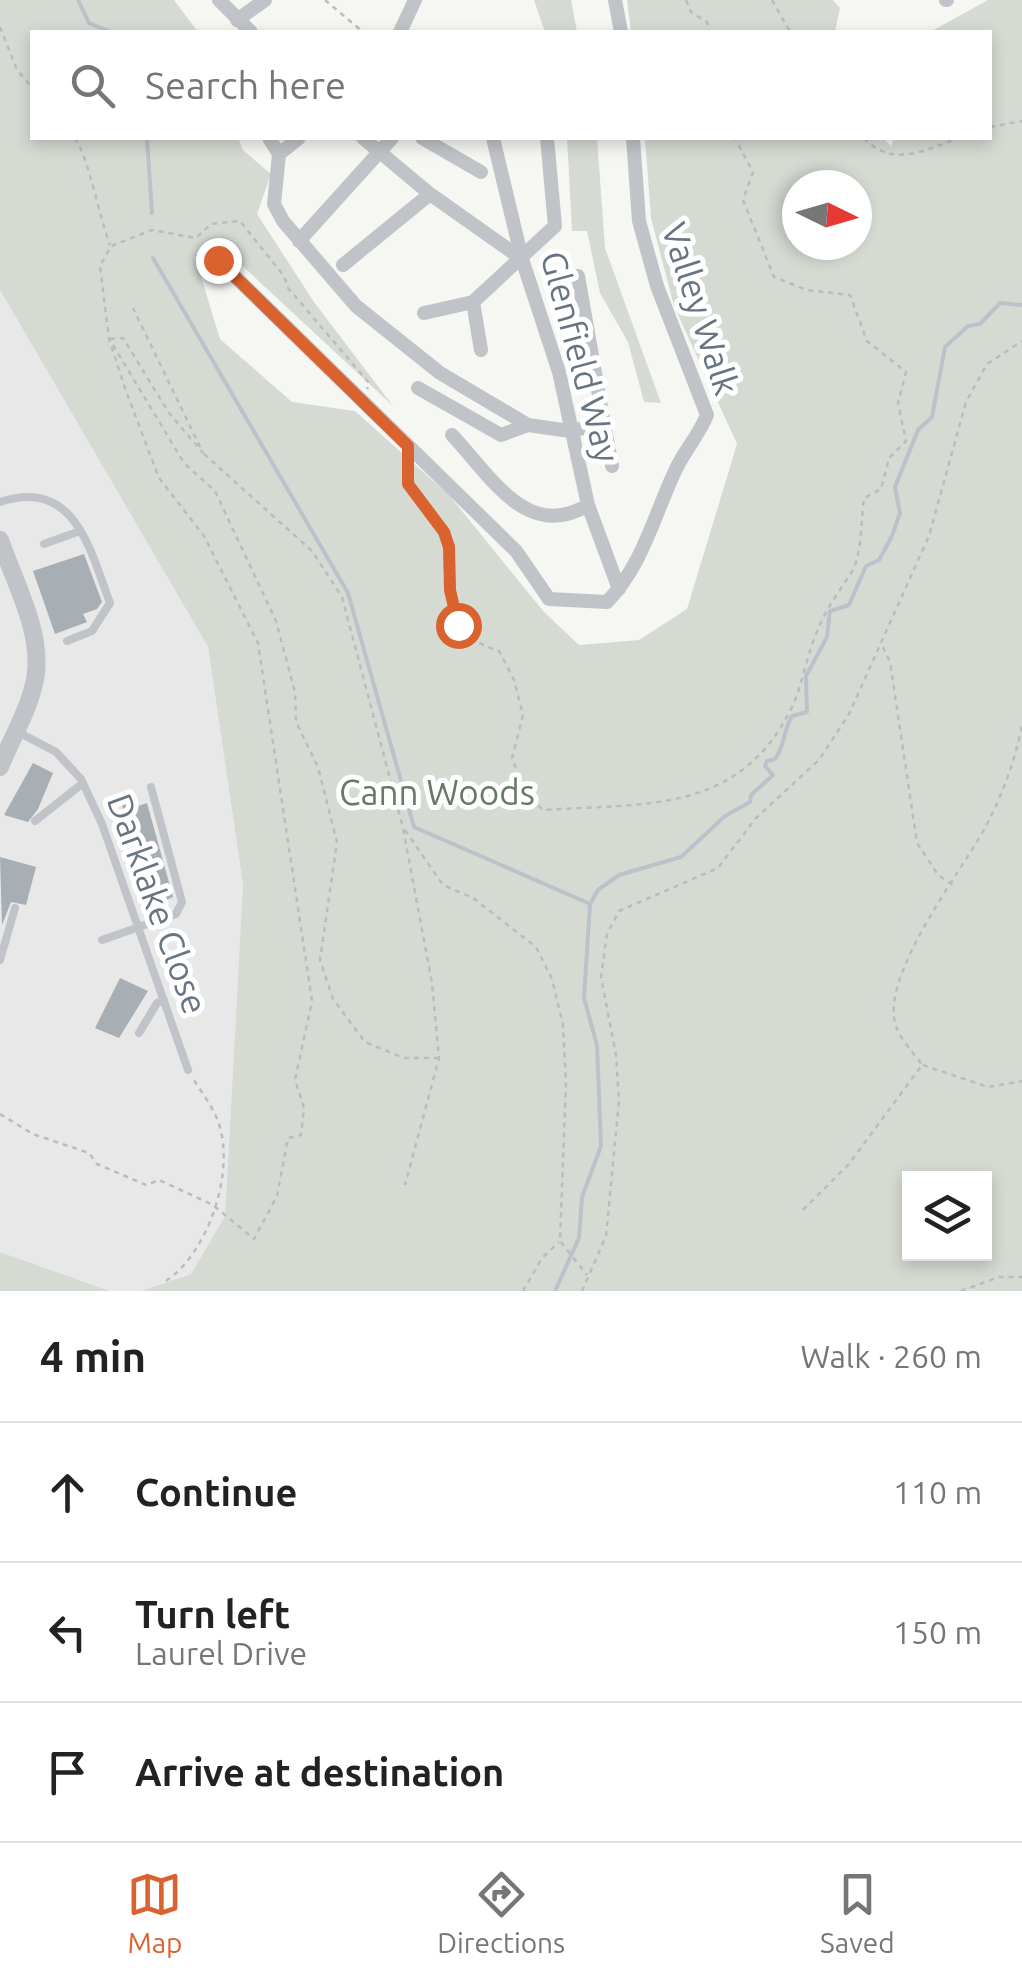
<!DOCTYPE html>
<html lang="en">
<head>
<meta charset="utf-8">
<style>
	body { margin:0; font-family:Ubuntu,sans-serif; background:#f2f2f2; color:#222 }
	.controls { position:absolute; right:30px; bottom:30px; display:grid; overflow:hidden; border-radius:0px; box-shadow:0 5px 15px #0003 }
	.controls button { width:90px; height:90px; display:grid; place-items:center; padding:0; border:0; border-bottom:2px solid #e0e0e0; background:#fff; color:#222; font:50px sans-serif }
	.compass { position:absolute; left:782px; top:170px; width:90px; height:90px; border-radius:50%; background:#fff; box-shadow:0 5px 15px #0003; rotate:95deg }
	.stop { position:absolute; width:30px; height:30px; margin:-22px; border:8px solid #da622f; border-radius:50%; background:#fff }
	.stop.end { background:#da622f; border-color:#fff; box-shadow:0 2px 10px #0008 }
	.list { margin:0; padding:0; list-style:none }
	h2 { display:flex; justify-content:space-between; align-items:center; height:130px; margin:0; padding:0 40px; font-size:42px }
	h2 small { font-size:32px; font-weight:400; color:#767676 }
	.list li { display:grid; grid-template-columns:65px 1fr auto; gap:30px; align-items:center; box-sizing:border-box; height:140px; padding:0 40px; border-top:2px solid #e0e0e0 }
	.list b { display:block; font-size:38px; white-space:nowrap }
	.list p { margin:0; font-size:32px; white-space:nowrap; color:#767676 }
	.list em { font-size:32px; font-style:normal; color:#767676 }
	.icon { flex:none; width:55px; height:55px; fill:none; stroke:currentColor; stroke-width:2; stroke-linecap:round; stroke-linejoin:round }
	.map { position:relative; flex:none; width:1022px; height:1291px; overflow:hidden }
	.search { position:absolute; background:#fff; box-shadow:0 5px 15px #0003; left:30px; right:30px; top:30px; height:110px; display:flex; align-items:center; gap:25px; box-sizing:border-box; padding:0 35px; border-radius:0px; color:#767676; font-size:38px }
	.sheet { height:550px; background:#fff }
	nav { display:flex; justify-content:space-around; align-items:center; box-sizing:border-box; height:140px; border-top:2px solid #e0e0e0; background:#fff; font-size:28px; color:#767676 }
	nav a { display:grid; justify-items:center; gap:5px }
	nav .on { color:#da622f }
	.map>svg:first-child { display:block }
	.built { fill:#e7e8e7 }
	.green { fill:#d5dbd3; fill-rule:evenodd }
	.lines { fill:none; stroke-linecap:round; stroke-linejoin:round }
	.stream { stroke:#bac3c9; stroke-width:4 }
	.building { fill:#a7aeb4 }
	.path { stroke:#babcbf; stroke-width:2.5; stroke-dasharray:5 5; stroke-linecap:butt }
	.service { stroke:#c0c3c7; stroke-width:8 }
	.minor { stroke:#c0c3c7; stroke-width:14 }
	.tertiary { stroke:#c0c3c7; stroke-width:18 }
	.route { stroke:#da622f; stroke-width:12 }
	.labels { text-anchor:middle; stroke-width:10; stroke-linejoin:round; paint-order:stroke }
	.street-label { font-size:35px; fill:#677583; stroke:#fff }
	.park-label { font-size:35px; fill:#687a65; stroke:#fff }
</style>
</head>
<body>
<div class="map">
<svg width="1022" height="1291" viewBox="0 0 1022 1291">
	<rect width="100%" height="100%" fill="#f6f6f3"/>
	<path class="built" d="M0 290 208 647 243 885 225 1216 191 1274 141 1291H110L0 1252Z"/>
	<path class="green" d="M0 0H174L198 32H32V138H238L243 150 271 174 257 214 314 302 393 406 220 245 195 257 220 339 292 402 355 411 449 495 544 612 579 645 639 640 687 609 737 444 674 306 651 218 645 138H883L891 146 894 138H990V32H930L988 0H1022V1291H141L191 1274 225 1216 243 885 208 647 0 290ZM797 185H857V245H797ZM910 1178H984V1254H910Z
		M534 0H571L577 32H545Z
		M627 0H833L840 8 835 32H631Z
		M567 138H597L605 248 661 403 644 402 628 342 600 293 587 231H572Z
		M0 1252 110 1291H0Z"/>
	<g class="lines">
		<path class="stream" d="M78 0 89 23 111 32
			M147 138 152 213
			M153 258 348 593 414 827 588 903
			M555 1291 579 1238 582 1197 601 1146 597 1045 584 998 590 904 598 890 619 875 681 857 725 816 750 802 751 795 773 775 765 766 767 761 775 759C785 746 783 731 792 716L807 712 806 676 827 637 830 611 849 605 866 566 879 560 892 536 900 513 895 487 918 430 932 417 945 347 968 326 980 324 1000 303 1022 305"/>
	</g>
	<path class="building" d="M84 554 102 602 97 609 83 614 87 622 55 634 33 571Z
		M33 763 53 773 38 809 28 822 4 815Z
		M129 790 135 807 147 803 173 897 156 905 118 794Z
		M0 857 36 867 26 905 11 902 2 925Z
		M120 978 148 991 119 1038 95 1028Z"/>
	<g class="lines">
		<path class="path" d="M325 0 363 32
			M686 0 691 12 707 22 709 32
			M772 0 790 32
			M0 27 17 70 32 87
			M990 127 1022 121
			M75 138C90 162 98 213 110 245
			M864 138C892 168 924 151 958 138
			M110 339 123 338 169 413 203 453 133 308
			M113 345 184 463 215 491 276 621 295 692 296 722 318 767 337 842 320 960 333 999 365 1042 404 1058H439
			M204 454 312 551 342 597 403 828 432 983 439 1058 405 1185
			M408 465C409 497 437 511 447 540 455 567 445 601 459 626 466 638 486 647 499 651L514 680 523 715 512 758 525 793 543 810C645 803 741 815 793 705 802 685 806 660 814 639 825 610 835 598 851 573 862 557 861 519 864 498L881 489 889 458 906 441 898 403 906 372 867 341 850 295 807 290 774 277 743 200 753 172 735 138
			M883 647 890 662 917 843 938 875 953 885
			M405 830 443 885 473 898 536 947 552 979 563 1025 566 1082 560 1241 587 1275
			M923 1065 988 1087 1022 1081
			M0 1114 33 1134 89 1153 97 1164 146 1185 159 1180 213 1205 254 1239 277 1196 288 1138 301 1135 304 1108 295 1080 312 1001 258 643 204 536 159 478 126 391 109 339 100 266 111 246 152 230 196 238 211 224 240 221 284 276 288 288 369 383 367 389
			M803 1210 849 1164 922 1065C914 1053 900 1039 896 1026 879 976 962 871 986 826 1003 793 1015 761 1022 725
			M166 1281C209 1252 236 1170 218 1121 212 1106 202 1093 194 1080
			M523 1291 542 1258 559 1242
			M582 1291 606 1236 619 1101 616 1055 601 977 607 934 619 911 718 868 756 818 819 760 849 714 929 536 966 402 987 364 1022 341
			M961 1291 999 1277H1022"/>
		<path class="service" d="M0 502C75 477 90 550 110 603L92 631 67 641
			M44 544 80 531
			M18 732 56 752 81 779 102 824 188 1070
			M35 821 83 783
			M102 940 176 914 182 902 151 787
			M0 960 15 908
			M139 1033 157 1003 164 1000"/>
		<path class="minor" d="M219 0 251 32
			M615 0 621 32
			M946 0H947
			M237 20 265 0
			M400 32 415 0
			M269 138 279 154
			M299 138 279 154 274 204 283 221 356 306 440 373 528 425 570 431 604 424 578 276
			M363 138 430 194 522 259
			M422 138 481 172
			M493 138 522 259 559 372 588 505 619 589
			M299 241 392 138
			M218 260 516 551 549 599 607 602C643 565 654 515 676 469 685 450 699 435 707 415L657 286 639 221 633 138
			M343 265 430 194
			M424 313 473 302
			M481 350 473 302 555 226 547 138
			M418 388 501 435 528 425
			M604 424 612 466
			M452 435C491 476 527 542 588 505"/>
		<path class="tertiary" d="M0 540C14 581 41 629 36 673 32 705 12 737 0 767"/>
	</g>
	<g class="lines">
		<path class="route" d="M218 260 408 446V484L444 532 449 547 450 590 458 625"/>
	</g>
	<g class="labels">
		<g class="street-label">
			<text transform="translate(700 309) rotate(72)" y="12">Valley Walk</text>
			<text transform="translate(580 357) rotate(75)" y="12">Glenfield Way</text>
			<text transform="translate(157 904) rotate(70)" y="12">Darklake Close</text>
		</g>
		<g class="park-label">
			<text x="437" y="805">Cann Woods</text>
		</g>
	</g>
</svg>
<div class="controls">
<button><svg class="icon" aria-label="layers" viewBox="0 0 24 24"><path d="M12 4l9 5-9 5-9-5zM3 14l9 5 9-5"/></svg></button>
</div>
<svg class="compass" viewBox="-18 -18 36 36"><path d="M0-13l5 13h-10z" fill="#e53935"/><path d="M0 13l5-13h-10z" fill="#767676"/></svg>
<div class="stop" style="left:458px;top:625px"></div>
<div class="stop end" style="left:218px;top:260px"></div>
<div class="search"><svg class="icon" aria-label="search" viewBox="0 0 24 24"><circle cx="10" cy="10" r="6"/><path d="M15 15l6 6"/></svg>Search here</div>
</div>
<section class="sheet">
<h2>4 min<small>Walk · 260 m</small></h2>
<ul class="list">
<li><svg class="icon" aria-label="ahead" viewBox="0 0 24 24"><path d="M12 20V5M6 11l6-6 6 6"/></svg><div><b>Continue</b></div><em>110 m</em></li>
<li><svg class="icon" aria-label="left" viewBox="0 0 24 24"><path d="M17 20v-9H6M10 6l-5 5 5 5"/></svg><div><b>Turn left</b><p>Laurel Drive</p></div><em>150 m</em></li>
<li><svg class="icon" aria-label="arrive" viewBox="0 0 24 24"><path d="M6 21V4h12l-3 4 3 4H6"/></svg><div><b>Arrive at destination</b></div></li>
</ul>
</section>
<nav>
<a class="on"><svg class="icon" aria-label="map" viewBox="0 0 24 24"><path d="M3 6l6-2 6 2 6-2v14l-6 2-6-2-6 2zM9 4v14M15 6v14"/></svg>Map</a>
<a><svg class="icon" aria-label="directions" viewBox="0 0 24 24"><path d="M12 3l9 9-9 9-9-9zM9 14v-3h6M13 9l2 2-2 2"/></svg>Directions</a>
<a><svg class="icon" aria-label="saved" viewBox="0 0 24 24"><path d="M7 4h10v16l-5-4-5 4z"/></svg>Saved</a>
</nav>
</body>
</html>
